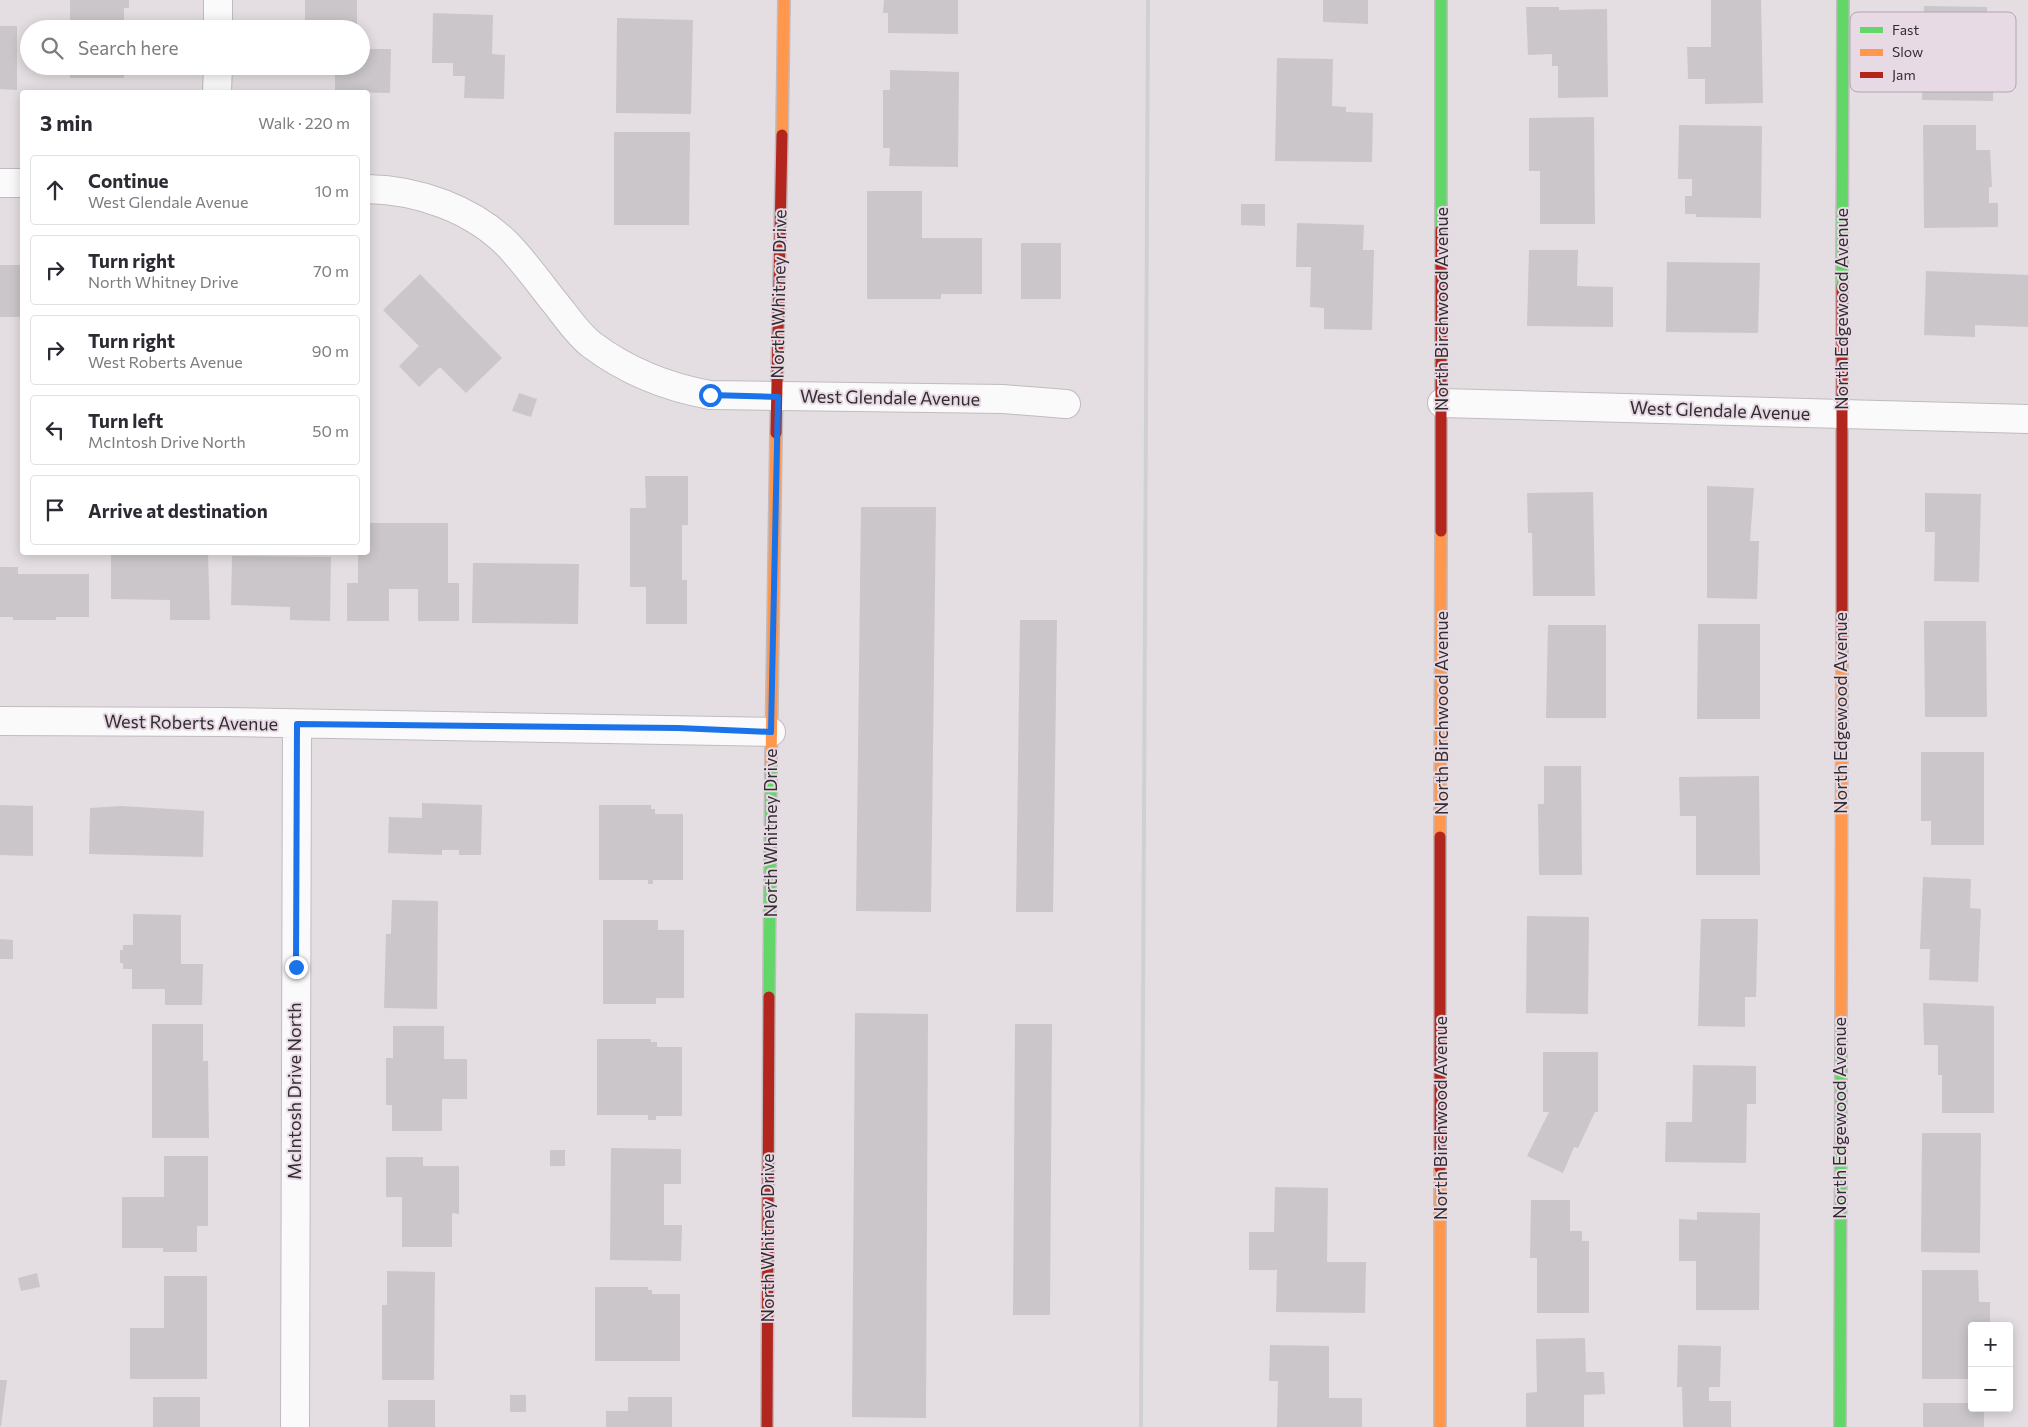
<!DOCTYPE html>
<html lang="en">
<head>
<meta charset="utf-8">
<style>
	body { margin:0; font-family:Commissioner,sans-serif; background:#f7f7f7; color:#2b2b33 }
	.controls { position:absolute; right:15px; bottom:15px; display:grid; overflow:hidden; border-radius:5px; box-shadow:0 2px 12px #0003 }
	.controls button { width:45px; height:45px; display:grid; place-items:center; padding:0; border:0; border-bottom:1px solid #e1e1e2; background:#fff; color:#2b2b33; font:25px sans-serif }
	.stop { position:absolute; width:15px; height:15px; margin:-11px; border:4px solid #1a73e8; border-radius:50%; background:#fff }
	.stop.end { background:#1a73e8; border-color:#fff; box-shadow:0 1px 5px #0008 }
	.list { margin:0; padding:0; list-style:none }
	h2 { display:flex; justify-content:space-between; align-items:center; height:65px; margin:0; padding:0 20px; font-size:21px }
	h2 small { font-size:16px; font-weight:400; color:#7c7c81 }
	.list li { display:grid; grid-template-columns:32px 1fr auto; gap:15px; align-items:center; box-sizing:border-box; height:70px; margin:0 10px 10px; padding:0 10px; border:1px solid #e1e1e2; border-radius:5px }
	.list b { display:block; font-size:19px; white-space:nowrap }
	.list p { margin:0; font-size:16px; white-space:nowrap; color:#7c7c81 }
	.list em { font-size:16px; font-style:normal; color:#7c7c81 }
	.icon { flex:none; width:28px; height:28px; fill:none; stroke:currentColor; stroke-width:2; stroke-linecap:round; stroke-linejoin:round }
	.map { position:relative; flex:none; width:2028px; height:1427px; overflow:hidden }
	.search { position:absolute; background:#fff; box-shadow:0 2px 12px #0003; left:20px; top:20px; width:350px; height:55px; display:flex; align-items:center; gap:12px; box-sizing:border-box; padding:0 18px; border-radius:28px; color:#7c7c81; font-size:19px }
	.panel { position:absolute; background:#fff; box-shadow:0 2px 12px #0003; left:20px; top:90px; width:350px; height:465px; border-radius:5px }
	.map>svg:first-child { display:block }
	.building { fill:#cac6c9 }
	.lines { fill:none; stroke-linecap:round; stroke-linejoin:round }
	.street-casing { stroke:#c0bbbf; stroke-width:30 }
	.fast-casing { stroke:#c0bbbf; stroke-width:14 }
	.slow-casing { stroke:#c0bbbf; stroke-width:14 }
	.jam-casing { stroke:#c0bbbf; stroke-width:14 }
	.street { stroke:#fbfafb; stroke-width:28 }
	.fast { stroke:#63d668; stroke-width:11 }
	.slow { stroke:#ff974d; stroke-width:11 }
	.jam { stroke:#b3261e; stroke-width:11 }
	.rail { stroke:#d1d0d1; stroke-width:4 }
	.route { stroke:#1a73e8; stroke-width:6 }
	.labels { text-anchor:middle; stroke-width:4; stroke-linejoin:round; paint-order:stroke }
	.street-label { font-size:18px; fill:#322d31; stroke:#e8dae5 }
	.key { fill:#e8dae5; stroke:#b1a6af; stroke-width:1 }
	.key-label { font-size:14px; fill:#322d31 }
</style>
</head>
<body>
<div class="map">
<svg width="2028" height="1427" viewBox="0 0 2028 1427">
	<rect width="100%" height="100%" fill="#e4dee3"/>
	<path class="building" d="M70 0H129V8H124V29H70Z
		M305 0H357V29H305Z
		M884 0H958V34L888 33V13H883Z
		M1323 0H1368V24L1323 22Z
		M1711 0H1761L1763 103 1705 104V79H1688L1687 47H1711Z
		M1924 6 1987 7V35H2002L2001 58H1994L1993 101 1922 100Z
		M1526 7H1559V10L1607 9 1608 97 1558 98V66H1552V54L1528 55Z
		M433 13 493 15 492 54 505 55 504 99 464 98 465 76H453V63H432Z
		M617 18 693 20 691 114 616 113Z
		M0 26H17V90L0 89Z
		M361 49H391L390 93 335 92V74H305V66H361Z
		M1277 58 1333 59 1332 106 1346 107V112L1373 113 1372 162 1275 161Z
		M70 66H124V78H70Z
		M890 70 959 72 958 167 889 166 890 148H883V90H890Z
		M1594 117 1595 224H1540V171H1529V118Z
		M1679 125 1762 126 1761 218 1696 217V214H1685V196H1692V179H1678Z
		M1923 125H1976V150H1990L1992 187H1989V203H1998V227L1924 228Z
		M614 132H690L689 225H614Z
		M867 191H922V238H982V294H941V299H867Z
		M1241 204H1265V226L1241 225Z
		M1297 223 1364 225 1363 250H1374L1372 330 1324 329V308L1310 307 1311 267H1296Z
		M1021 243H1061V299H1021Z
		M1529 250H1578L1577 286 1613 287V327L1527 326Z
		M1667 262 1760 263 1758 333 1666 332Z
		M0 265H22V317H0Z
		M1926 271 2028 275V327L1975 325V337L1924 335Z
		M420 274 502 358 466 393 440 367 419 387 399 366 419 346 383 310Z
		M519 393 537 399 531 417 512 411Z
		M645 476H688V525H682V580H687V624H646V587H630V508H646Z
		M1707 486 1754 488 1750 541H1759L1757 599 1707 598Z
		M1593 492 1595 596H1533L1532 533H1528L1527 493Z
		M1925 493 1981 494 1979 582 1934 581 1935 532H1925Z
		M861 507H936L931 912 856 911Z
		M368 523H448V583H459V621H418V589H389V621H347V583H358V552H368Z
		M111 552H208L210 620H170V600L111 599Z
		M232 556 331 557 330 621 290 620V607L231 605Z
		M473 563 579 564 578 624 472 623Z
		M0 567H18V574H89V617H56V620H13V617H0Z
		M1020 620H1057L1053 912H1016Z
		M1924 621H1986L1987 717H1925Z
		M1698 624H1760V719H1697Z
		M1548 625H1606V718H1546Z
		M1921 752H1984V845H1931V821H1921Z
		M1544 766H1581L1582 875H1539L1538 804H1544Z
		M1759 776 1760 875H1696V816H1680L1679 777Z
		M422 803 482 805 481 855H459V850H442V855L388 853 389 817 422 818Z
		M0 805 33 806V856L0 855Z
		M599 805H651V809H655V814H683V880H653V884H648V880H599Z
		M121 806 204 811 203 857 89 854 90 808Z
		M1923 877 1971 879 1970 908 1981 909 1978 982 1929 980 1930 949H1920Z
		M392 900 438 901 437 1009 384 1008 386 934H391Z
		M133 914 181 915V964H203L202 1005H165V989H132V969H123V963H120V950H123V945H133Z
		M1527 916 1589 917 1588 1014 1526 1013Z
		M1701 919H1758L1756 997H1745V1027L1698 1026Z
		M603 920H658V930H684V998H656V1004H603Z
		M0 939 13 940V959H0Z
		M1923 1003 1994 1006V1113H1942V1075H1938V1045H1924Z
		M855 1013 928 1014 926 1418 852 1417Z
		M152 1024H203V1061H208L209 1138H152Z
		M1015 1024H1052L1050 1315H1013Z
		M393 1026H444V1059H467V1099H442V1131H392V1105H386V1058H393Z
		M597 1039H651V1042H657V1047H682V1116H656V1120H648V1115H597Z
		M1543 1052H1598V1112H1595L1578 1148 1574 1147 1563 1173 1527 1156 1549 1112H1543Z
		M1693 1065 1756 1066V1104H1747L1746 1163 1665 1162 1666 1122H1692Z
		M1922 1133H1981L1980 1253 1921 1252Z
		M611 1148 681 1149V1184H664V1225H682L681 1261 610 1260Z
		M550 1150H565V1166H550Z
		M164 1156H208V1226H197V1252H163V1248H122V1197H164Z
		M386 1157H423V1166H459V1214L452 1213V1247H402V1197H386Z
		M1275 1187 1328 1188 1327 1262H1366L1365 1313 1276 1312 1277 1270H1249V1232H1274Z
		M1531 1200H1570V1231H1582V1241H1589V1313H1537V1258H1530Z
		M1697 1212 1760 1213 1759 1310H1696V1261H1679V1219L1697 1220Z
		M1922 1270H1978L1979 1302H1990V1324L1994 1326H1972V1379H1922Z
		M387 1271 435 1272 434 1380H382V1305H387Z
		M37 1273 40 1287 21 1291 18 1278Z
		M164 1276H207V1379H130V1328H164Z
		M595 1287H648V1290H652V1294H680V1361H595Z
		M1585 1338 1586 1372H1604L1605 1394 1584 1395V1427H1526V1393L1537 1392 1536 1339Z
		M1270 1345 1329 1346V1398H1362V1427H1277L1278 1381H1269Z
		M1678 1345 1721 1346 1720 1387H1709V1401H1731V1427H1683L1682 1387H1677Z
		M0 1380H7L1 1426H0Z
		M510 1395H526V1412H510Z
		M153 1397H200V1427H153Z
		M628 1397H672V1427H606V1411H628Z
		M388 1400H435V1427H388Z
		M1923 1403H1972V1408H1984V1427H1923Z"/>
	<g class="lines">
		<defs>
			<path id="street" d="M218 29V0
				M217 92 218 66
				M0 183H22
				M368 189C418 190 473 209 509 246 524 262 538 281 552 299 564 313 577 334 592 345 628 372 666 387 710 395L1003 399 1066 404
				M1442 403 2028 419
				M0 721 225 722 771 732
				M295 1427 297 725"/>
			<path id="fast" d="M1441 230V0
				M1842 287 1843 0
				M769 997 771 762
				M1840 1427 1841 1047"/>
			<path id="slow" d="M782 135 784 0
				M771 762 776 433
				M1440 837 1441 531
				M1841 1047 1842 646
				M1440 1427V1168"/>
			<path id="jam" d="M776 433 782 135
				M1441 531V230
				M1842 646V287
				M1440 1168V837
				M767 1427 769 997"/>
		</defs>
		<use href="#street" class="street-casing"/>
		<use href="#fast" class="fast-casing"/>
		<use href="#slow" class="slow-casing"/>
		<use href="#jam" class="jam-casing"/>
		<use href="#street" class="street"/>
		<use href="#fast" class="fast"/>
		<use href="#slow" class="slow"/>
		<use href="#jam" class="jam"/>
		<path class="rail" d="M1141 1427 1148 0"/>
	</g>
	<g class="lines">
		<path class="route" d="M296 967 297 724 678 728 771 732 778 397 710 395"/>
	</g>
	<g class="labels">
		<g class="street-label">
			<text transform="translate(779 294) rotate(-89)" y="6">North Whitney Drive</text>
			<text transform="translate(1442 309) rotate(-90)" y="6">North Birchwood Avenue</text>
			<text transform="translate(1842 309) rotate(-90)" y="6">North Edgewood Avenue</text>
			<text transform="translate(890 398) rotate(1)" y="6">West Glendale Avenue</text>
			<text transform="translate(1720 411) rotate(2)" y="6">West Glendale Avenue</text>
			<text transform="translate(1442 713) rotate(-90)" y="6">North Birchwood Avenue</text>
			<text transform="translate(1841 713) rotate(-90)" y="6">North Edgewood Avenue</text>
			<text transform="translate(191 723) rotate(1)" y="6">West Roberts Avenue</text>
			<text transform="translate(771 833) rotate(-90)" y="6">North Whitney Drive</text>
			<text transform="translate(295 1091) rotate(-90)" y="6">McIntosh Drive North</text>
			<text transform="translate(1441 1118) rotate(-90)" y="6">North Birchwood Avenue</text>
			<text transform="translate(1840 1118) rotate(-90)" y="6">North Edgewood Avenue</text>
			<text transform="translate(768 1238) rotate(-90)" y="6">North Whitney Drive</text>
		</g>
	</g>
	<rect x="1850" y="12" width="166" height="80" rx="8" class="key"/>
	<rect x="1860" y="27" width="23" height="6" fill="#63d668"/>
	<rect x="1860" y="49" width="23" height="7" fill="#ff974d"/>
	<rect x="1860" y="72" width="23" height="6" fill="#b3261e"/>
	<g class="key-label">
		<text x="1892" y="35">Fast</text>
		<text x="1892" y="57">Slow</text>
		<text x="1892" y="80">Jam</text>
	</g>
</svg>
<div class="controls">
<button>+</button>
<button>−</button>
</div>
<div class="stop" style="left:710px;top:395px"></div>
<div class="stop end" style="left:296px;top:967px"></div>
<div class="search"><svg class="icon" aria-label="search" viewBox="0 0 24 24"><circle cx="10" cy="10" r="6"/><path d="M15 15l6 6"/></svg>Search here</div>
<section class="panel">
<h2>3 min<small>Walk · 220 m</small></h2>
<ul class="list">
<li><svg class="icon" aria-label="ahead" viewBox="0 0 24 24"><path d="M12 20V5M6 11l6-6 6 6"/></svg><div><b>Continue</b><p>West Glendale Avenue</p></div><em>10 m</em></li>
<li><svg class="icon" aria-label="right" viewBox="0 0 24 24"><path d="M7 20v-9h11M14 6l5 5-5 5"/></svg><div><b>Turn right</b><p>North Whitney Drive</p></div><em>70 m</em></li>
<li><svg class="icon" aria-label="right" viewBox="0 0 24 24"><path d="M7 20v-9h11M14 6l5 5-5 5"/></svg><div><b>Turn right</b><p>West Roberts Avenue</p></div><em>90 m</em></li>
<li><svg class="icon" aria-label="left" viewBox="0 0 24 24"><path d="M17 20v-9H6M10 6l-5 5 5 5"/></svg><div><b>Turn left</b><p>McIntosh Drive North</p></div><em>50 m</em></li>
<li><svg class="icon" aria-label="arrive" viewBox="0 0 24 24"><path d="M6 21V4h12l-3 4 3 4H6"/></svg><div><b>Arrive at destination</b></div></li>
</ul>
</section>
</div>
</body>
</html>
